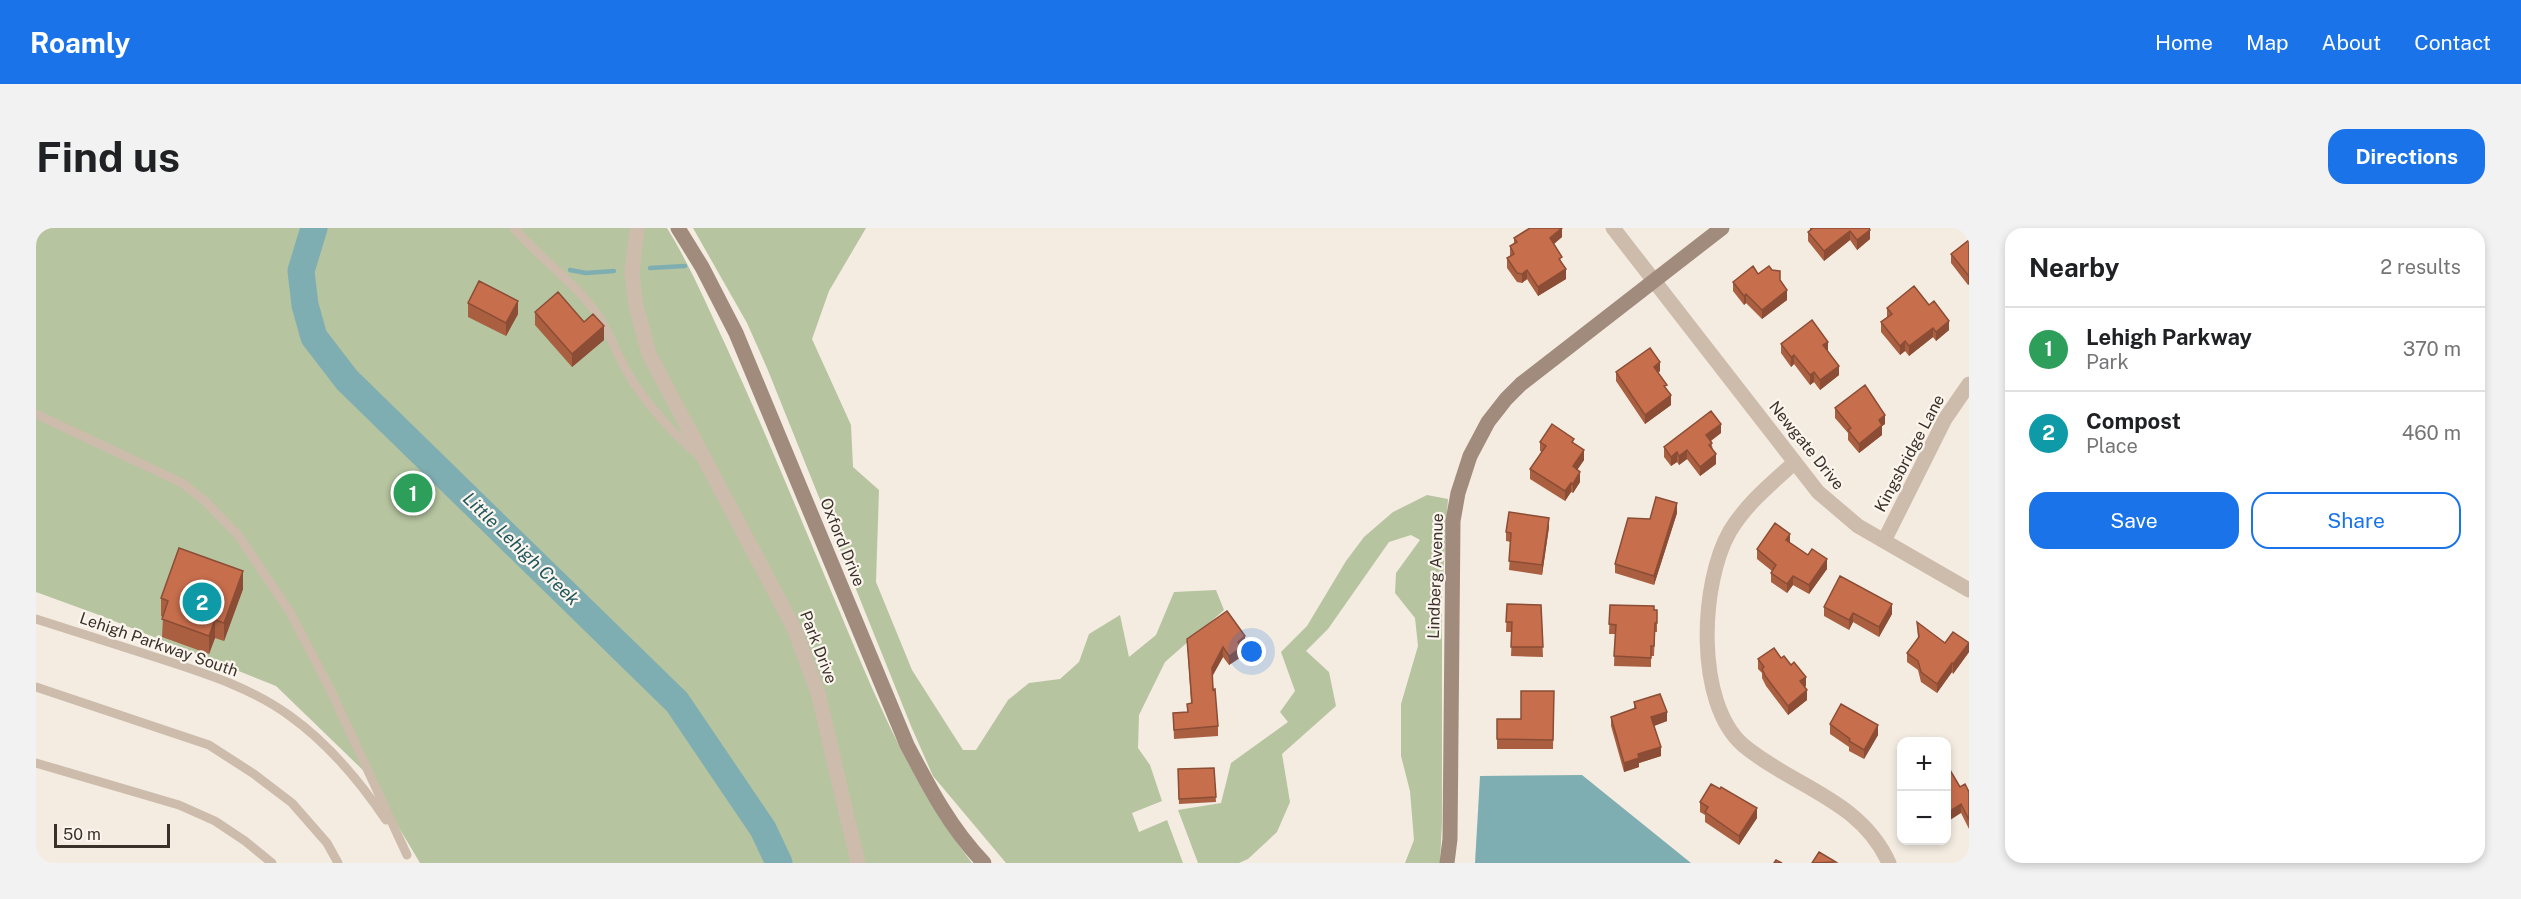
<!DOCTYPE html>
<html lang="en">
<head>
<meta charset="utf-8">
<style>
	body { margin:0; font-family:"Public Sans",sans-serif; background:#f2f2f2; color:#202124 }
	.controls { position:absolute; right:18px; bottom:18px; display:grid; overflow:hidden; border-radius:12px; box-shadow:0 3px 9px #0003 }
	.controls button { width:54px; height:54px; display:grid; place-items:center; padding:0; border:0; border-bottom:2px solid #e0e0e0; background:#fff; color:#202124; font:30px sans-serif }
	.scale { position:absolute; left:18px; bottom:15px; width:116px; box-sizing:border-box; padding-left:6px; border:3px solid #3b312b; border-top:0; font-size:16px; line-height:21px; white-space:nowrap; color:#3b312b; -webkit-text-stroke:4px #fbf5ee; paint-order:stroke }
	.you { position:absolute; left:1216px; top:424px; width:21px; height:21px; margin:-15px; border:4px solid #fff; border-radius:50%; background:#1a73e8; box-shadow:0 0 0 9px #1a73e833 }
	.badge { display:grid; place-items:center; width:39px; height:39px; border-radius:50%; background:#1a73e8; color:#fff; font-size:20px; font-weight:700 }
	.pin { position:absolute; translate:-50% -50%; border:3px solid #fff; box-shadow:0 2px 6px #0006 }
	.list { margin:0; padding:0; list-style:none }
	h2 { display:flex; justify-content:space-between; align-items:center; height:78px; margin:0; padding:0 24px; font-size:26px }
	h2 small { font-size:20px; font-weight:400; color:#757577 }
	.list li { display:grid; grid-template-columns:39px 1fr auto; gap:18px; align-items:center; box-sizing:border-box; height:84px; padding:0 24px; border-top:2px solid #e0e0e0 }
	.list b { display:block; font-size:22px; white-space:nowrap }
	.list p { margin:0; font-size:20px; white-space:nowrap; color:#757577 }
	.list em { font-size:20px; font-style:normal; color:#757577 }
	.actions { display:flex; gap:12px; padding:18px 24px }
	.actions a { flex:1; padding:14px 0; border:2px solid #1a73e8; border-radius:18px; text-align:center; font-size:21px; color:#1a73e8 }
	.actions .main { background:#1a73e8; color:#fff }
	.map { position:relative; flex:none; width:1933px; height:635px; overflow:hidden; border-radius:18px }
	header { display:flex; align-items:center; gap:36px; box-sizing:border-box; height:84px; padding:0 30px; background:#1a73e8; color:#fff }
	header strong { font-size:28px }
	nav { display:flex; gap:33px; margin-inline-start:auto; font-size:21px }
	.intro { display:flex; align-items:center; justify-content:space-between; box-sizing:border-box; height:144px; padding:0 36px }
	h1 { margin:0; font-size:42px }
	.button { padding:15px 27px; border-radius:18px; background:#1a73e8; color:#fff; font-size:21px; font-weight:700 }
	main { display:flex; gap:36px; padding:0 36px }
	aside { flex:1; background:#fff; border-radius:18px; box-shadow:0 3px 9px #0003 }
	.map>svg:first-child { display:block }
	.green { fill:#b6c4a0 }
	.water { fill:#7faeb2 }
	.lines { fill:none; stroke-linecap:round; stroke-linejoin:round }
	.stream { stroke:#7faeb2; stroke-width:4.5 }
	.river { stroke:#7faeb2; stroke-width:27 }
	.lane { stroke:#cdbcac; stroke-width:9 }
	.street { stroke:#cdbcac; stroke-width:15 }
	.secondary { stroke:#a18b7d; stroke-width:15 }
	.wall { fill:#ab5f41 }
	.shaded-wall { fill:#8b4d35 }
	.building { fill:#c76e4c; stroke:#8b4d35; stroke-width:1.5 }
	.labels { text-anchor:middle; stroke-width:4.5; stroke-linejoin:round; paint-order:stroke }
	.street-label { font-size:16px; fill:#3b312b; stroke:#fbf5ee }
	.water-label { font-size:18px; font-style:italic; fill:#1f575d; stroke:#fbf5ee }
</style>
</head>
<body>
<header>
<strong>Roamly</strong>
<nav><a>Home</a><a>Map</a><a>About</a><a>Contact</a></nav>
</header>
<div class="intro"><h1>Find us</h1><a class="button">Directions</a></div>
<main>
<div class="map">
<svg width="1933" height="635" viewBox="0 0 1933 635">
	<rect width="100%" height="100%" fill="#f4ece1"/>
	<path class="green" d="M0 0H631C654 37 671 78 690 118 730 205 766 294 803 382 840 471 876 558 936 635H384L331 546 240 458 63 387 0 364Z
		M657 0H830L793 63 776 111 815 197 817 239 843 262 840 354 876 442 927 522H940L972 472 993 455 1024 451 1043 434 1053 406 1084 387 1093 429 1120 407 1138 364 1180 362 1188 382 1129 434 1103 487 1102 520 1114 537 1126 573 1096 585 1103 604 1131 592 1147 635H970L897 548 875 498 731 140 711 95Z
		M1391 267 1412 271 1406 366V594L1404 635H1369L1378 612 1374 563 1365 528V476L1382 418 1379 390 1359 365 1360 345 1384 312 1375 307 1353 314 1292 401 1270 423 1293 444 1300 478 1246 526 1254 574 1241 604 1212 631 1203 635H1162L1142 582 1185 575 1195 535 1252 494 1244 484 1259 463 1245 424 1271 398 1310 333 1328 309 1357 284Z"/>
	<path class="water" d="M1546 547 1655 635H1439L1444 548Z"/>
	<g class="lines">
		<path class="stream" d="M614 40 649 38
			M534 42 550 45 578 43"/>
		<path class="river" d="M278 0 265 43 269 77 278 109 311 152 641 474 727 601 743 635"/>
		<path class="lane" d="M478 0C504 31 538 53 561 86 574 105 581 127 593 147 611 177 636 204 662 227
			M0 186 146 255 169 273 202 307 254 384 295 463 371 627
			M0 391C41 404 81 417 122 430 168 445 214 459 254 488 293 516 323 552 350 592
			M0 459 173 517 218 546 256 575 291 615 302 635
			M0 535 143 577 179 593 209 613 236 635"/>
		<path class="street" d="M601 0 596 45 600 78 613 126 758 400 782 465 822 635
			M1577 0 1782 264 1822 298 1933 362
			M1759 234C1735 256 1711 275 1694 303 1664 355 1659 475 1707 517 1757 559 1824 571 1853 635
			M1848 313 1909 191 1933 156"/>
		<path class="secondary" d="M642 0 666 39 700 105 871 517C893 559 915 601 948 635
			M1411 635 1414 611 1417 293 1422 265 1434 228 1452 194 1470 171 1485 156 1686 0"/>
	</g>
	<path class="wall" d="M1774 0H1833L1834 11 1821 22 1814 12 1788 33 1772 13V4L1774 3Z
		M1526 9 1518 16 1526 35 1530 51 1502 68 1491 51 1486 55 1481 54 1471 40V30L1474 29V18L1478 15V10Z
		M1933 12V56L1932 57 1915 35V26Z
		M1722 46 1744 52 1751 72 1726 91 1710 75 1708 77 1697 63V54Z
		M432 75 482 86 470 108 432 89Z
		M1851 80 1913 102 1900 113 1897 109 1873 128 1869 123 1864 127 1845 104V94L1851 89Z
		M499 84 548 94 568 112 536 139 499 97Z
		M1745 116 1792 123 1803 147 1784 162 1778 154 1774 157 1758 136 1755 139 1745 125Z
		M1624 143 1622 145 1631 162 1635 177 1609 196 1580 153V144Z
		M1799 180 1849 196 1846 198V207L1823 225 1812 212V205L1799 190Z
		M1685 205 1675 213 1680 236 1664 248 1651 231 1643 237 1641 234 1635 238 1628 229V219Z
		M1504 214 1538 216 1548 232 1541 242 1544 254 1537 265 1535 264 1529 273 1494 251V241L1506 224 1504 223Z
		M1641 285 1618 357 1579 345V336L1614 291Z
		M1513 299 1506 347 1473 342 1475 314 1470 313V304Z
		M1754 315 1791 341 1773 366 1757 357 1751 365 1735 354V345L1736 343 1721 331V321Z
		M207 361 188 413 179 410 173 426 126 409 127 389 125 388V370Z
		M1471 376 1505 377 1507 429 1475 428 1476 404H1470Z
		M1574 377 1621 382V404H1619L1618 428H1615V439L1578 438 1579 406H1573Z
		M1788 379 1856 386 1843 409 1817 394 1813 402 1788 388Z
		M1881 394 1909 415 1933 424 1917 446 1916 444 1901 465 1885 454 1882 442 1871 434V425L1882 410Z
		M1151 411 1209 418 1205 421V429L1193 437 1187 429 1176 448 1182 498V508L1138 511 1137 485 1151 484 1155 475Z
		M1745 430 1755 437 1770 458 1768 459 1771 472 1752 487 1730 458 1726 450V445L1722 441V431Z
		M1518 463 1517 521H1461V491H1485Z
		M1598 474 1631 493 1618 498 1625 528 1603 535V539L1588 544 1575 498V489L1598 481Z
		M1794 496 1842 507 1828 531 1813 523V519L1794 506Z
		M1178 540 1180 574 1143 576 1142 541Z
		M1924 559 1933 564V601L1925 585Z
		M1664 574 1721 590 1703 617 1669 594V587L1664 584Z"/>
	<path class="shaded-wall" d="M1526 0V9L1514 19V10Z
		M1834 2V11L1821 22V12Z
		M1814 3V12L1788 33V23Z
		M1530 41V51L1502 68V59Z
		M1491 42V51L1486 55V46Z
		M1933 46V56L1932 57V47Z
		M1751 62V72L1726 91V82Z
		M1710 66V75L1708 77V68Z
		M482 73V86L470 108V95Z
		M1913 93V102L1900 113V104Z
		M568 98V112L536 139V126Z
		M1897 100V109L1873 128V118Z
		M1869 113V123L1864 127V118Z
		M1792 114V123L1787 117Z
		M1758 127V136L1755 139V129Z
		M1624 134V143L1618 148V139Z
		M1803 138V147L1784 162V152Z
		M1778 144V154L1774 157V147Z
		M1635 167V177L1609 196V187Z
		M1849 187V196L1846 198V207L1823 225V216L1843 192Z
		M1685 196V205L1670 216V207Z
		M1548 222V232L1537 248V238Z
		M1651 222V231L1643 237V228Z
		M1641 224V234L1635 238V229Z
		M1680 226V236L1664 248V239Z
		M1544 244V254L1537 265V256Z
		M1535 255V264L1529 273V263Z
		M1641 275V285L1618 357V348Z
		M1513 290V299L1506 347V337Z
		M1754 306V315L1750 312Z
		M1791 331V341L1773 366V357Z
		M207 343V361L188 413V395Z
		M1757 348V357L1751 365V356Z
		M1856 376V386L1843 409V399Z
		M1817 385V394L1813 402V392Z
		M179 392V410L173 426V408Z
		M1209 408V418L1205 421V429L1193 437V428L1202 414Z
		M1933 415V424L1917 446V436Z
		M1187 419V429L1176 449V440Z
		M1916 435V444L1901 465V456Z
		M1770 449V458L1764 463V453Z
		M1771 462V472L1752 487V478Z
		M1631 484V493L1615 499V489Z
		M1842 497V507L1828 531V522Z
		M1625 519V528L1603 535V539L1588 544V535L1602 526Z
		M1925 576V585L1911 594V585Z
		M1721 580V590L1703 617V608Z"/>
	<path class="building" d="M1494 0H1526L1514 10 1526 29 1523 31 1530 41 1502 59 1491 42 1486 46 1481 45 1471 30 1478 26 1474 18 1481 14 1478 10Z
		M1777 0H1833L1834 2 1821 12 1814 3 1788 23 1772 4Z
		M1933 12V46L1932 47 1915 26Z
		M1717 38 1722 46 1733 38 1736 42 1744 43V52L1751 62 1726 82 1710 66 1708 68 1697 54Z
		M443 53 482 73 470 95 432 75Z
		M1878 58 1893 77 1898 73 1913 93 1900 104 1897 100 1873 118 1869 113 1864 118 1845 94 1856 86 1851 80Z
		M522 64 548 94 557 86 568 98 536 126 499 84Z
		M1776 92 1792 114 1787 117 1803 138 1784 152 1778 144 1774 147 1758 127 1755 129 1745 116Z
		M1614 120 1624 134 1618 139 1631 157 1628 158 1635 167 1609 187 1580 144Z
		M1829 157 1849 187 1843 192 1846 197 1823 216 1812 202 1815 200 1799 180Z
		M1675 183 1685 196 1670 207 1676 215 1673 217 1680 226 1664 239 1651 222 1643 228 1641 224 1635 229 1628 219Z
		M1516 196 1538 211 1536 214 1548 222 1537 238 1544 244 1537 256 1535 255 1529 263 1494 241 1510 218 1504 214Z
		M1620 269 1641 275 1618 348 1579 336 1592 290 1614 291Z
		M1473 284 1513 290 1506 337 1473 333 1475 305 1470 304Z
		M1739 295 1754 306 1750 312 1772 327 1776 321 1791 331 1773 357 1757 348 1751 356 1735 345 1740 337 1721 321Z
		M143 320 207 343 188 395 179 392 173 408 126 391 132 373 125 370Z
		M1804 348 1856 376 1843 399 1817 385 1813 392 1788 379Z
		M1471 376 1505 377 1507 419H1475L1476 394H1470Z
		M1574 377 1618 378V382H1621V395H1619L1618 418H1615V430L1578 428 1580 397 1573 396Z
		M1191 383 1209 408 1202 414 1205 420 1193 428 1187 419 1176 440 1177 462 1179 461 1182 498 1138 502 1137 485 1152 484 1151 476 1156 475 1151 411Z
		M1881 394 1909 415 1917 404 1933 415 1917 436 1916 435 1901 456 1885 444 1882 433 1871 425 1883 409Z
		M1738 420 1745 430 1748 428 1755 437 1758 434 1770 449 1764 453 1771 462 1752 478 1730 449 1726 441 1728 439 1722 431Z
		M1485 463H1518L1517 512 1461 511V491H1485Z
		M1624 466 1631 484 1615 489 1625 519 1602 526 1603 530 1588 535 1575 489 1600 480 1598 474Z
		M1805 476 1842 497 1828 522 1813 513 1814 511 1794 496Z
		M1911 537 1924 559 1929 556 1933 564V592L1925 576 1911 585Z
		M1178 540 1180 569 1143 571 1142 541Z
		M1675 556 1684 561 1685 559 1721 580 1703 608 1669 584 1672 579 1664 574Z
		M1783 624 1800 634 1776 635Z
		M1740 632 1746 635H1738Z"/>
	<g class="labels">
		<g class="street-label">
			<text transform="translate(1771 217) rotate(51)" y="6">Newgate Drive</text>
			<text transform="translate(1873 225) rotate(-62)" y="6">Kingsbridge Lane</text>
			<text transform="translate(807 314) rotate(68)" y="6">Oxford Drive</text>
			<text transform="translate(1399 348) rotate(-88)" y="6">Lindberg Avenue</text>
			<text transform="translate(123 416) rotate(19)" y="6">Lehigh Parkway South</text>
			<text transform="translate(783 419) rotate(69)" y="6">Park Drive</text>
		</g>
		<g class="water-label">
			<text transform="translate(485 321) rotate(44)" y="6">Little Lehigh Creek</text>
		</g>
	</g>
</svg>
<div class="controls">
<button>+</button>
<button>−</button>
</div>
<div class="scale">50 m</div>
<div class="you"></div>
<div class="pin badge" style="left:377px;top:265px;background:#2e9e5b">1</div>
<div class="pin badge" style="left:166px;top:374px;background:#0f9aa8">2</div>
</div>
<aside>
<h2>Nearby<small>2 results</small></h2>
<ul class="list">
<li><span class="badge" style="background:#2e9e5b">1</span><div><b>Lehigh Parkway</b><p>Park</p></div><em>370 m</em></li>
<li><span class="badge" style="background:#0f9aa8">2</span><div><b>Compost</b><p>Place</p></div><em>460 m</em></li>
</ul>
<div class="actions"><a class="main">Save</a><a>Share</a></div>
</aside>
</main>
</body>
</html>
